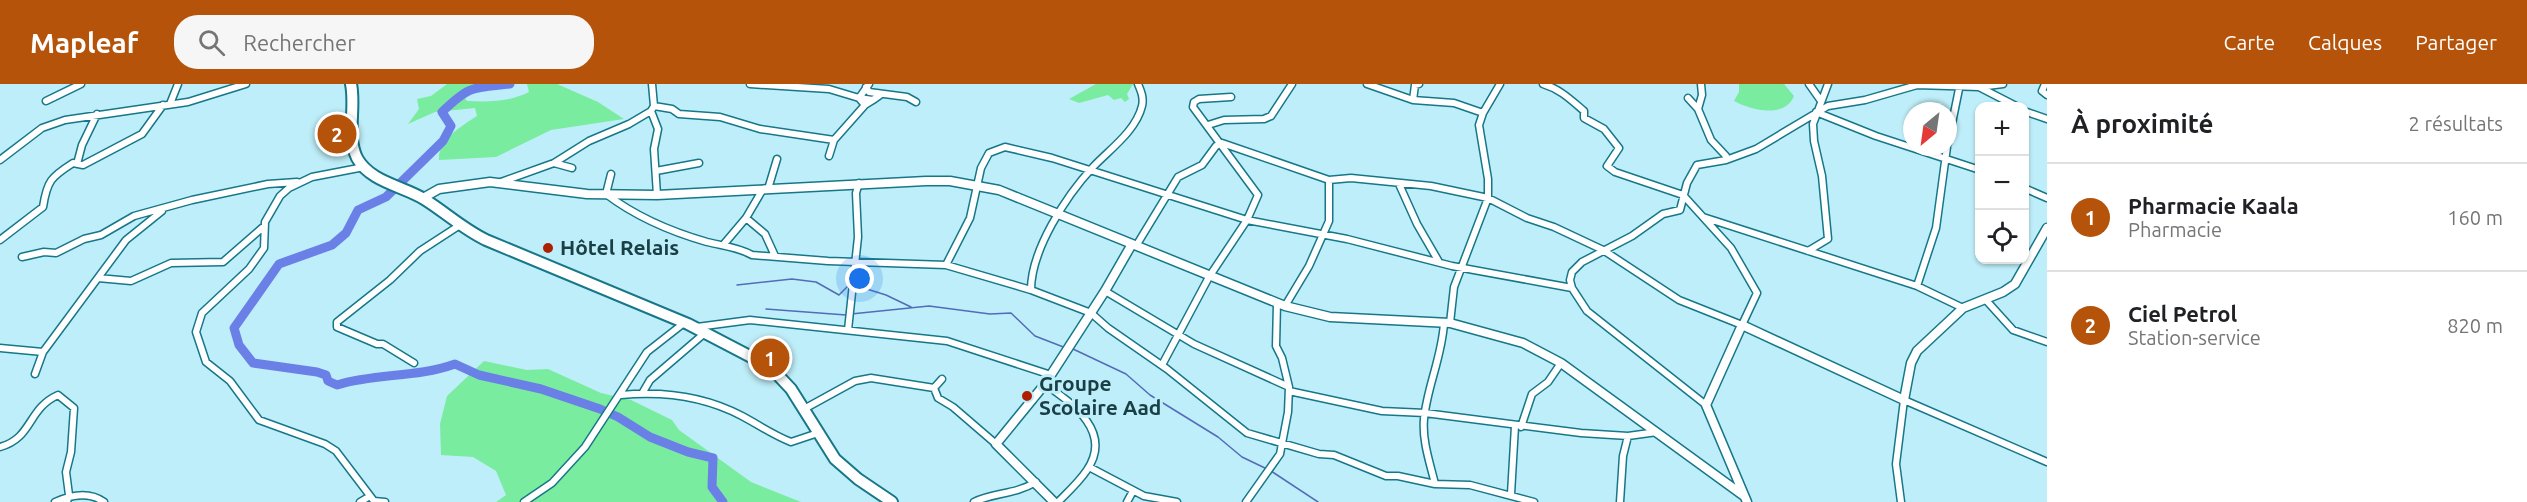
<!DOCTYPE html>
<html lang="fr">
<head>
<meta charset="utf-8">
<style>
	body { margin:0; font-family:Ubuntu,sans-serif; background:#f6f6f6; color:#202124 }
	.controls { position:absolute; right:18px; top:18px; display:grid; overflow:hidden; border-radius:12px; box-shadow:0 2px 4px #0004 }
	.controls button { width:54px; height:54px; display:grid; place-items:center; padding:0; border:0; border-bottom:2px solid #e0e0e0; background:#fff; color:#202124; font:30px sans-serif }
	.compass { position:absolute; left:1903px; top:18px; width:54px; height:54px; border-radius:50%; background:#fff; box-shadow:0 2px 4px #0004; rotate:209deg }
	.you { position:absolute; left:860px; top:195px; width:21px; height:21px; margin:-15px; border:4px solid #fff; border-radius:50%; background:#1a73e8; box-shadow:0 0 0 9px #1a73e833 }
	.badge { display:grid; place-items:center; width:39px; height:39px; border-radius:50%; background:#b45309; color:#fff; font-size:20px; font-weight:700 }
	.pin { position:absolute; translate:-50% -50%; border:3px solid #fff; box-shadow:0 2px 6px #0006 }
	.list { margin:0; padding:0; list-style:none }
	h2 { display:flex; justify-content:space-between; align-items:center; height:78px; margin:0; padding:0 24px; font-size:26px }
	h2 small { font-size:20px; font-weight:400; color:#757577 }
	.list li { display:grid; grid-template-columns:39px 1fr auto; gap:18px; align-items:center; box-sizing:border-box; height:108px; padding:0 24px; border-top:2px solid #e0e0e0 }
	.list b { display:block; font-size:22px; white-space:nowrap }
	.list p { margin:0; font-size:20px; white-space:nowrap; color:#757577 }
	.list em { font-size:20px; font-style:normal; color:#757577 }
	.icon { flex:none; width:33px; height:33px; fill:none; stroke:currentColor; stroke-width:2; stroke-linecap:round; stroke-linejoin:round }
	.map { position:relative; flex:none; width:2047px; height:418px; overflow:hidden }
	header { display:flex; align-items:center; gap:36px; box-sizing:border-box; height:84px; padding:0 30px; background:#b45309; color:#fff }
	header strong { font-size:28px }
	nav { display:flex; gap:33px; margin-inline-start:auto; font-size:21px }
	.search { width:420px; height:54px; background:#f6f6f6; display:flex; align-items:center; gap:15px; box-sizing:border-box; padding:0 21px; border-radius:24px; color:#757577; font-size:22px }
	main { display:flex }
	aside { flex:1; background:#fff }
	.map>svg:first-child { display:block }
	.green { fill:#7aec9f }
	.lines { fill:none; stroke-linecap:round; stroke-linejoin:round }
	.stream { stroke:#536cb7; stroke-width:1.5 }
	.river { stroke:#6b80e7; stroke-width:9 }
	.street-casing { stroke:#167788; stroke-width:9 }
	.secondary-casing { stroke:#167788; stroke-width:11 }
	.highway-casing { stroke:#167788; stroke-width:14 }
	.street { stroke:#fff; stroke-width:6 }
	.secondary { stroke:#fff; stroke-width:8 }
	.highway { stroke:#fff; stroke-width:10 }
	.poi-dot { fill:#ad1f00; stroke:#beeef9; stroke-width:2 }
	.labels { text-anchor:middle; stroke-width:6; stroke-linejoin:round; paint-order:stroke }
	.poi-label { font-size:21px; font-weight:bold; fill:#1a3e46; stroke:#beeef9; text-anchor:start }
</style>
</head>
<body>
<header>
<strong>Mapleaf</strong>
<div class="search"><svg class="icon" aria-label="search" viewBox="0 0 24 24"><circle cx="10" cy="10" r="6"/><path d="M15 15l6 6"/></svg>Rechercher</div>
<nav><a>Carte</a><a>Calques</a><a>Partager</a></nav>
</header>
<main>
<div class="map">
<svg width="2047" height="418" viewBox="0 0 2047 418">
	<rect width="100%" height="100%" fill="#beeef9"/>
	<path class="green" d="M447 0H474L472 9 465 14 467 17C489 18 509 18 529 8L527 0H557L598 18 624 35 551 46 496 73 439 76C438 55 462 42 477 32L475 24 435 28 408 40 419 25 417 15 431 12Z
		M1096 0H1133L1127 10 1129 15 1125 18 1121 14 1114 16 1108 11 1079 19 1069 15Z
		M1739 0H1784L1794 12C1785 35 1750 26 1734 17L1739 8Z
		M484 277 527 286 548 285 601 309 631 316 672 336 679 346 751 398 801 418H496L506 411 496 387 473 373 441 371 440 340 447 312Z"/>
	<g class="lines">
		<path class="stream" d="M737 201 792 195 816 198 839 211 849 201
			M854 201 886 211 911 223
			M766 225 846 231
			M851 230 929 222 990 230 1011 229 1035 252 1066 264
			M1073 265 1126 290 1150 311 1218 353 1242 373 1267 385
			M1271 387 1318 418"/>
		<path class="river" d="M510 0C472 4 470 1 442 28L451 42 443 57 386 113 358 126 346 149 332 161 279 180 234 244 239 261 253 279 317 288 326 291 328 297 337 301C376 289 416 294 455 280L479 291 541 305 600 325 618 333 650 353 688 368 713 374 712 403 723 418"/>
		<defs>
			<path id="street" d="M652 0 654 22 651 27 658 45 654 65 657 111
				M750 0 829 5 859 14 869 0
				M1138 0C1141 7 1144 14 1142 22 1136 47 1109 66 1093 83 1066 112 1031 166 1031 206L1091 229 1108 244 1167 285 1247 349 1319 370 1334 371 1386 392H1398L1435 400 1470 401 1534 418
				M1367 0 1413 16 1454 19 1483 29
				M1809 0 1821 17
				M2045 0 2042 7 2047 11
				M866 3 869 8 907 13 916 18
				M1979 3 2003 0
				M859 14 873 16 865 21Z
				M1688 14 1698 25 1711 56 1726 72V76L1697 81 1687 99 1680 126 1663 130 1632 152 1582 178 1572 188 1570 196 1572 204 1587 227 1706 321
				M873 16 880 11
				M1413 16 1415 1 1419 0
				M46 17 81 0
				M170 20 178 0
				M654 22 672 25 679 30 720 33 760 45 834 56
				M1698 25 1702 11 1701 0
				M2024 27 2047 35
				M1816 28 1876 52 1980 86
				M1208 41 1224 36 1264 35 1271 32 1292 0
				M1948 59 1960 0
				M829 72 834 56 865 21
				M0 76 42 44 65 36 188 18 246 0
				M1726 76 1756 65 1828 22 1865 16 1917 1 1979 3 2016 22
				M554 79 572 84
				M77 80 82 61 97 30
				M364 83 312 93 289 104 280 112 265 138 264 164 249 185 202 229 196 248 206 278 230 297 259 336 325 360 336 367 374 417 385 418
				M656 87 699 79
				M611 90 606 110C635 132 672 148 707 158 723 162 738 163 752 171L828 177 946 181 1031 206
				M1329 96 1351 94 1431 102 1488 114 1527 134 1554 143 1603 166 1679 216 1742 241 1757 209 1731 164 1683 111 1615 88 1607 82 1619 64 1604 45 1584 34V27C1571 16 1560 5 1543 0
				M501 98 554 79 589 57 629 40 651 27
				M1399 100 1417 140 1439 178
				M2024 104 2047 114
				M768 105 777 75
				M1703 133 1917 202 1963 224
				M746 134 765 150 775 172
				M0 156 43 123C47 97 51 93 73 79L83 81 142 50 163 21
				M724 160 746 134 763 105
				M1136 162 1178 93 1202 81 1216 62 1222 59 1329 96V137L1309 182 1285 222
				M1808 167 1828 155 1822 92 1814 57 1813 40 1828 0
				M22 173 44 168 56 169 84 155 101 151 134 132 192 116 268 100 297 98
				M946 181 970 134 981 84 989 69 1005 63 1052 74 1247 136 1347 155 1452 182 1572 204
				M98 194 131 197 171 179 223 178 262 144
				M1917 202 1936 144 1947 63
				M1105 207 1194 260 1289 303
				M1985 215 2013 246 2047 258
				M1450 239 1454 203 1488 114V95L1479 41 1483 29 1500 0
				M697 243 750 236 947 257 1051 291
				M848 246 858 153 856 109 859 99
				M0 264 43 268
				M414 279 383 260H377L337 243V238L390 196 420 167 460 141
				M1162 281 1209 193 1247 136 1258 111 1193 23 1194 18 1199 15 1231 13
				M35 290 43 268 126 156 162 127
				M942 295 934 304 938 314 953 323 996 360
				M1045 300C1073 320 1113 348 1087 386 1079 398 1068 408 1058 418
				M1289 307 1382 327 1425 329 1581 349 1628 352 1657 348
				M643 308 650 296 706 248
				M621 311C663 307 704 312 742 332 759 341 773 351 791 358L818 349
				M804 325 855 297 871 294 934 304
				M1521 343 1532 310 1548 298 1561 279
				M0 363C33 354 27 325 58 311L74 324 71 368 66 388 69 411 67 418
				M1089 383 1144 412 1177 418
				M1435 400C1430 379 1422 357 1424 335 1427 303 1442 273 1444 239
				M1511 410 1515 342
				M55 418C71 411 89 407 104 418
				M360 418 370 412
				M524 418 552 399 585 363 647 268 684 239
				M974 418C995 408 1014 411 1036 398
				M1127 418 1133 407
				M1246 418 1280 370 1288 328 1289 303 1282 274 1276 262 1277 219
				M1620 418 1623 372 1628 352
				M1901 418 1896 380 1904 316 2047 378"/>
			<path id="secondary" d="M423 114 439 105 490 98 587 110 657 111 926 97H950L999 106 1285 222 1330 233 1450 239 1523 259 1561 279 1744 412
				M1054 418 996 360 1045 300 1105 207 1132 160
				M1747 418 1706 321 1742 241 1904 316 1911 279 1917 267 1963 224 2003 208 2015 200 2047 144"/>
			<path id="highway" d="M351 0C356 24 346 51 357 74 370 98 403 102 424 115 445 128 463 145 486 156L688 240 759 277 775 288 791 305 835 375 858 395 892 418"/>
		</defs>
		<use href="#street" class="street-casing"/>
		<use href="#secondary" class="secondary-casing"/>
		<use href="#highway" class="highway-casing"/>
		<use href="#street" class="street"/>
		<use href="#secondary" class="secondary"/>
		<use href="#highway" class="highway"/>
	</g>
	<g class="poi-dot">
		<circle cx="548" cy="164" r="6"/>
		<circle cx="1027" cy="312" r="6"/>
	</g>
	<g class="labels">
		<g class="poi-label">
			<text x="560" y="171">Hôtel Relais</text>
			<text x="1039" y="307">Groupe<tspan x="1039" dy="24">Scolaire Aad</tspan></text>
		</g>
	</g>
</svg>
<div class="controls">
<button>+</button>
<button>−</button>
<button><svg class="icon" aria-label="locate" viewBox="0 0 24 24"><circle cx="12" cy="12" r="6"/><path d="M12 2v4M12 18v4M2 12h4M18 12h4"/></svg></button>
</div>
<svg class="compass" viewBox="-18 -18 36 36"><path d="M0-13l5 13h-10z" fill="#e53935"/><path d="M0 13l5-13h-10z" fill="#757577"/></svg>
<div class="you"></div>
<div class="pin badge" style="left:770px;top:274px">1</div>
<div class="pin badge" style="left:337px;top:50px">2</div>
</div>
<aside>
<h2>À proximité<small>2 résultats</small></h2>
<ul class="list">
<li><span class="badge">1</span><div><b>Pharmacie Kaala</b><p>Pharmacie</p></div><em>160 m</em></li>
<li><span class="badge">2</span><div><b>Ciel Petrol</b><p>Station-service</p></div><em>820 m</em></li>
</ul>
</aside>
</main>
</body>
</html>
